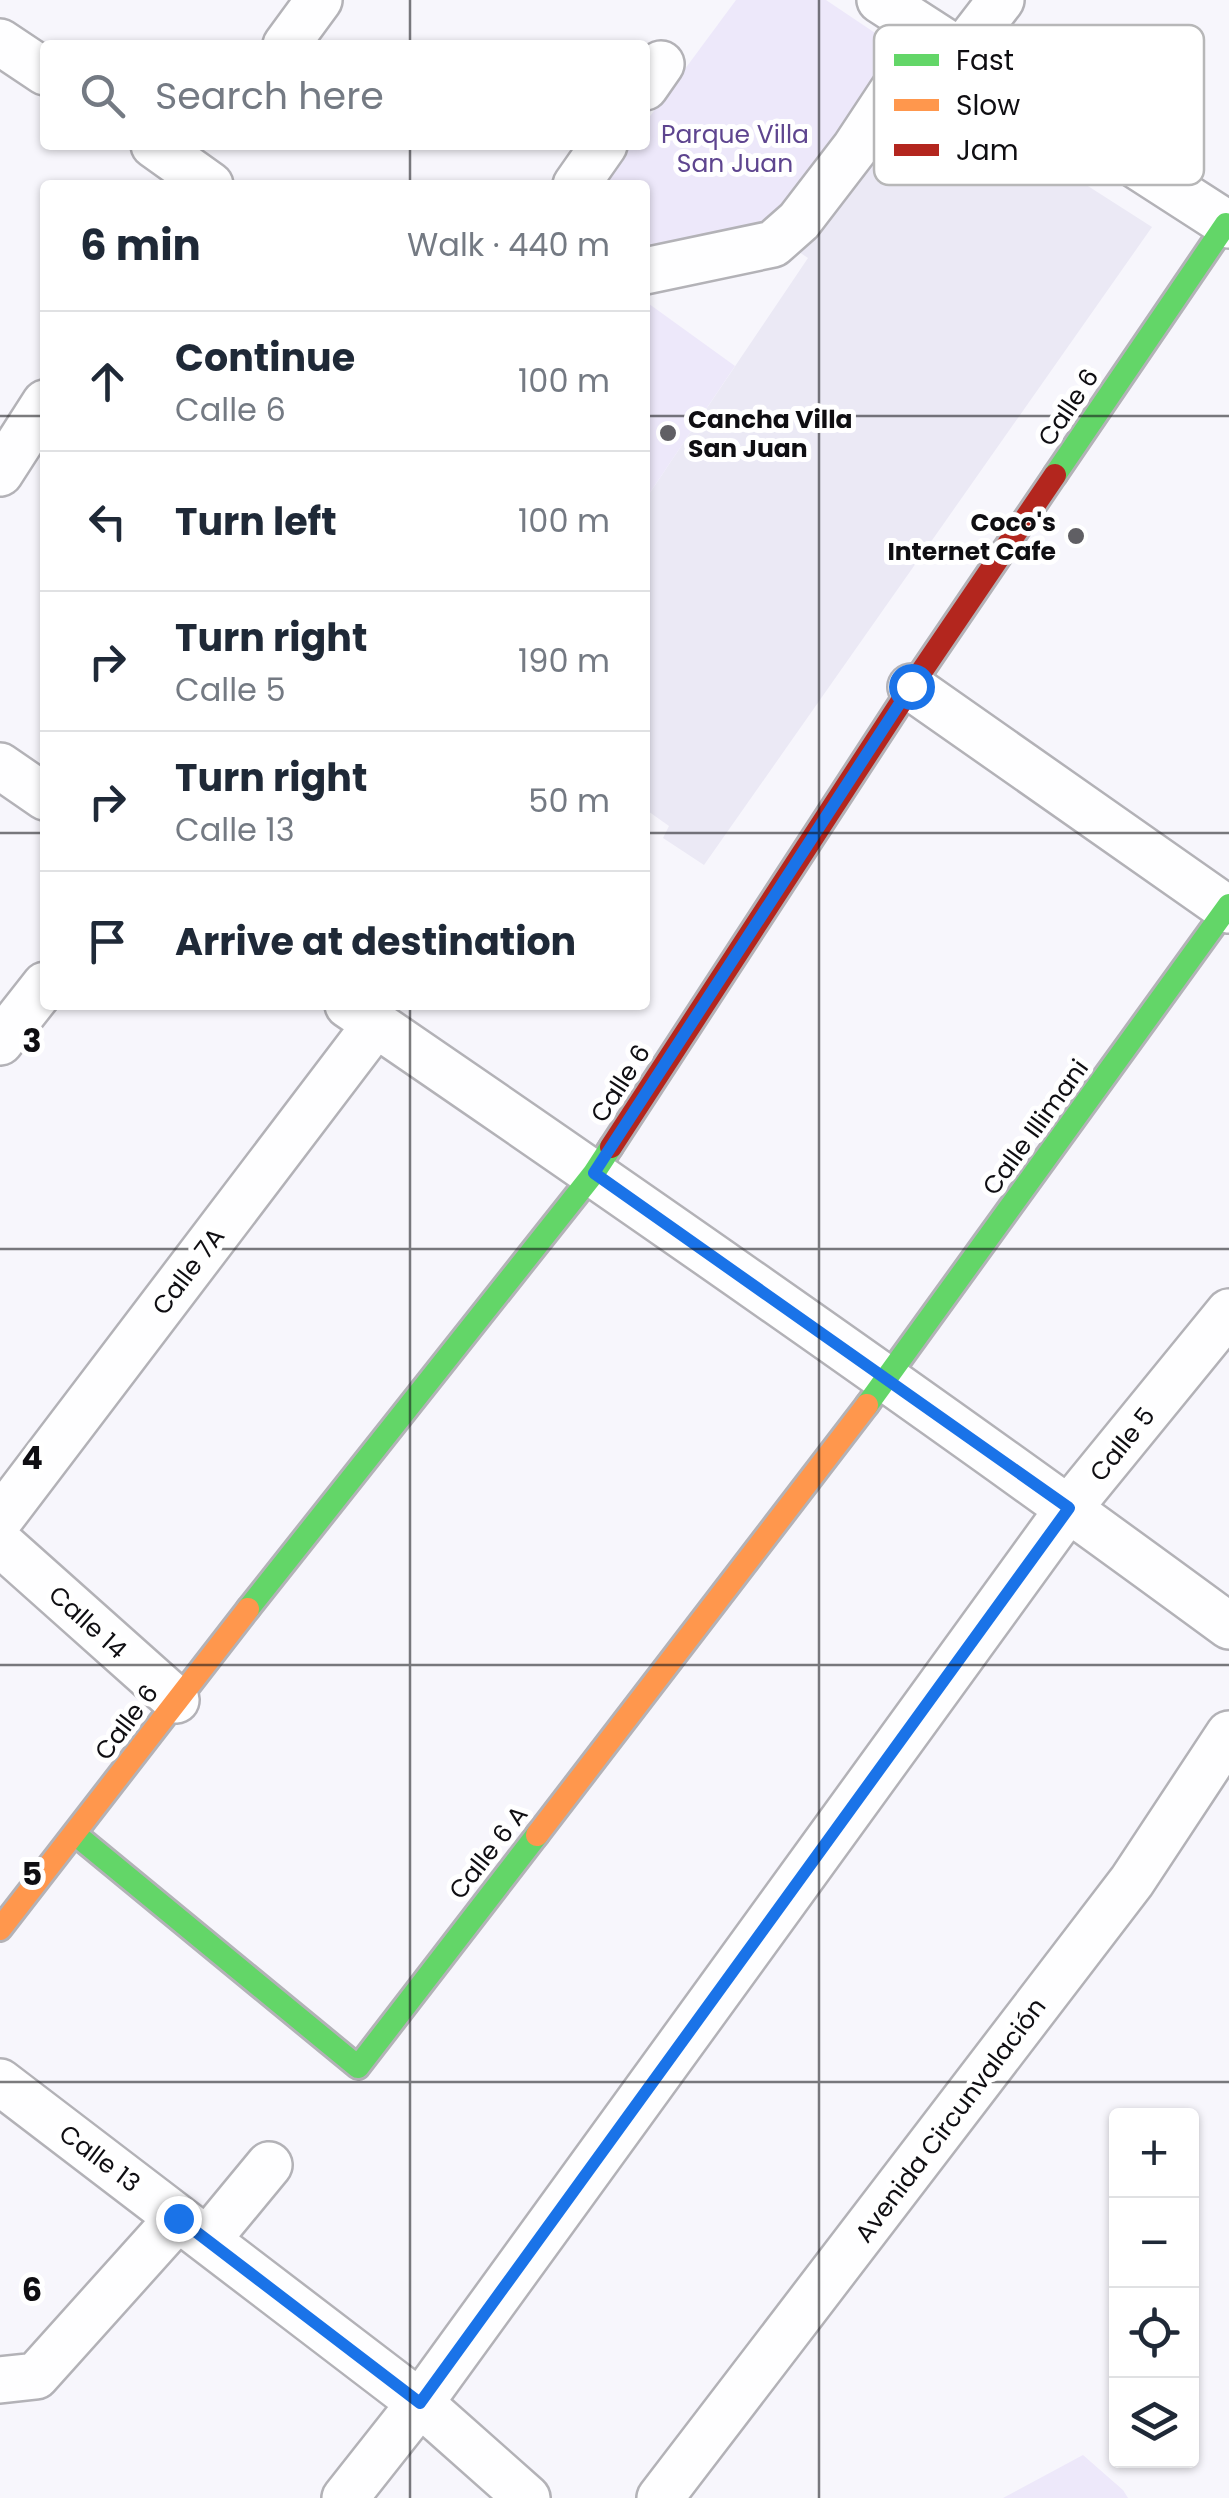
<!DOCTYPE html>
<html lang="en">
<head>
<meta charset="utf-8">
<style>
	body { margin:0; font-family:Poppins,sans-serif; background:#f6f6f7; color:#1f2937 }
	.controls { position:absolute; right:30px; bottom:30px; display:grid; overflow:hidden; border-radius:10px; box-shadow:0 2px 8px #0004 }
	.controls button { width:90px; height:90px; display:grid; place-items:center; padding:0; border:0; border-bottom:2px solid #e0e1e3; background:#fff; color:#1f2937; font:50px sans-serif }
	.stop { position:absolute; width:30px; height:30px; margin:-22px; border:8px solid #1a73e8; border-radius:50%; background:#fff }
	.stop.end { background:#1a73e8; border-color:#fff; box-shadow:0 2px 10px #0008 }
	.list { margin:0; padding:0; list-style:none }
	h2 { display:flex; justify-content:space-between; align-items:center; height:130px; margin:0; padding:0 40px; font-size:42px }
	h2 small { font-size:32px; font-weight:400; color:#747a83 }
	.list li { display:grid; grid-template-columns:65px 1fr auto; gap:30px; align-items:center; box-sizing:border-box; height:140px; padding:0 40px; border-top:2px solid #e0e1e3 }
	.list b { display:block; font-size:38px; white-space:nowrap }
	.list p { margin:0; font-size:32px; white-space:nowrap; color:#747a83 }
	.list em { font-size:32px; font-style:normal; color:#747a83 }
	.icon { flex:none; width:55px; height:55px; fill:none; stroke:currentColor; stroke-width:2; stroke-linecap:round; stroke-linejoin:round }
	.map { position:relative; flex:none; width:1229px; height:2498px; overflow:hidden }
	.search { position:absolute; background:#fff; box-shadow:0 2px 8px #0004; left:40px; top:40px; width:610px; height:110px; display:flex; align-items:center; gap:25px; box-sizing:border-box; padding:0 35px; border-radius:10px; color:#747a83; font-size:38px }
	.panel { position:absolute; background:#fff; box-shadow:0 2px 8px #0004; left:40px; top:180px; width:610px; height:830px; border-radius:10px }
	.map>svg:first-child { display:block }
	.built { fill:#ebe9f5 }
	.green { fill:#ede8fa }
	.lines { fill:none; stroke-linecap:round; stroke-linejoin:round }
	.street-casing { stroke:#b3b2b7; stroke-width:50 }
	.fast-casing { stroke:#b3b2b7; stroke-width:28 }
	.slow-casing { stroke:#b3b2b7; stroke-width:28 }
	.jam-casing { stroke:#b3b2b7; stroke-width:28 }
	.street { stroke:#fefeff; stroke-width:45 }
	.fast { stroke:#63d668; stroke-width:22 }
	.slow { stroke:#ff974d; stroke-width:22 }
	.jam { stroke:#b3261e; stroke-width:22 }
	.route { stroke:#1a73e8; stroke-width:12 }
	.grid { fill:none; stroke:#0f0e12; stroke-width:2.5; stroke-opacity:0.55 }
	.poi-dot { fill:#605f64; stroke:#fff; stroke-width:4 }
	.labels { text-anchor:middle; stroke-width:10; stroke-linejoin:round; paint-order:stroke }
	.park-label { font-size:25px; fill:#5e458f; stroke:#fff }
	.street-label { font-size:25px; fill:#0f0e12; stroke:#fff }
	.poi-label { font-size:25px; font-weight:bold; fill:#0f0e12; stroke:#fff; text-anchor:start }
	.key { fill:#fff; stroke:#b7b7b8; stroke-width:2.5 }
	.key-label { font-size:28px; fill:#0f0e12 }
	.grid-label { font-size:32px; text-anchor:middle; font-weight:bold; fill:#0f0e12; stroke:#fff; stroke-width:10; stroke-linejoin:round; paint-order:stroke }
</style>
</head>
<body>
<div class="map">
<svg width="1229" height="2498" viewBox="0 0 1229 2498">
	<rect width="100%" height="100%" fill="#f7f6fc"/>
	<path class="built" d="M922 80 1152 227 704 865 663 838 669 826 645 809V500L808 258 799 252Z"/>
	<path class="green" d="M736 0H826L896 47 789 223 645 261V185H599L628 145H645V123Z
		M645 301 735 366 645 500Z
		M1083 2455 1123 2490 1128 2498H1003Z"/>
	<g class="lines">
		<defs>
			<path id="street" d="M880 0 1229 225
				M0 42 45 72
				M286 45 319 0
				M961 52 1001 0
				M645 87 661 64
				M154 145 210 185
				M576 185 604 145
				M645 271 773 244 799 221 855 148 931 33
				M0 473 45 403
				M911 687 1229 910
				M0 766 45 797
				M348 1005C645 1208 940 1413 1229 1626
				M0 1042 45 985
				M0 1519 376 1024
				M0 1543 176 1700
				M0 2082 420 2403 527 2498
				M207 2240 269 2165
				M0 2380 36 2376 178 2218
				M345 2498 420 2403 1069 1508 1229 1312
				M660 2498 1132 1881 1229 1734"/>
			<path id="fast" d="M1055 475 1226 224
				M867 1405 1229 905
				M248 1609 594 1173 611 1147
				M75 1834 358 2067 537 1835"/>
			<path id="slow" d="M537 1835 867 1405
				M0 1929 248 1609"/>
			<path id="jam" d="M611 1147 911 687 1055 475"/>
		</defs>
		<use href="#street" class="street-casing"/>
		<use href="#fast" class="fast-casing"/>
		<use href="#slow" class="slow-casing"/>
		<use href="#jam" class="jam-casing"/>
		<use href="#street" class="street"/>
		<use href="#fast" class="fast"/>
		<use href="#slow" class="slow"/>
		<use href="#jam" class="jam"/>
	</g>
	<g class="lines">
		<path class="route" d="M178 2218 420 2403 1069 1508 594 1173 911 686"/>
	</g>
	<path class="grid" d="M410 0V45M819 0V2498M410 145V185M0 416H45M645 416H1229M0 833H45M645 833H1229M410 1005V2498M0 1249H1229M0 1665H1229M0 2082H1229"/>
	<g class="poi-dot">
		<circle cx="668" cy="433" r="10"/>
		<circle cx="1076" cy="536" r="10"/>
	</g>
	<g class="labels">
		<g class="park-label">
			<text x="735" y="143">Parque Villa<tspan x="735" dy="29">San Juan</tspan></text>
		</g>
		<g class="street-label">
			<text transform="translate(1068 407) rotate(-56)" y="9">Calle 6</text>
			<text transform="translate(620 1083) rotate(-57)" y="9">Calle 6</text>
			<text transform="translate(1035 1127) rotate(-54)" y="9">Calle Illimani</text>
			<text transform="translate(188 1271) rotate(-53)" y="9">Calle 7A</text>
			<text transform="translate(1122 1444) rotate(-51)" y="9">Calle 5</text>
			<text transform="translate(88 1622) rotate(42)" y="9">Calle 14</text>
			<text transform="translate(126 1722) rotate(-53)" y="9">Calle 6</text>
			<text transform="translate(488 1852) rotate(-52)" y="9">Calle 6 A</text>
			<text transform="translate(950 2120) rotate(-53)" y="9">Avenida Circunvalación</text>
			<text transform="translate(100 2158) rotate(37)" y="9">Calle 13</text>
		</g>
		<g class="poi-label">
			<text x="688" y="428">Cancha Villa<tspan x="688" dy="29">San Juan</tspan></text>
			<text x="1056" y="531" text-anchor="end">Coco's<tspan x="1056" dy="29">Internet Cafe</tspan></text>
		</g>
	</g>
	<rect x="874" y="25" width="330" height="160" rx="15" class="key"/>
	<rect x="894" y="54" width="45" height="12" fill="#63d668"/>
	<rect x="894" y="99" width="45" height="12" fill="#ff974d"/>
	<rect x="894" y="144" width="45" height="12" fill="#b3261e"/>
	<g class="key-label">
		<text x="956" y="70">Fast</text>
		<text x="956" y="115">Slow</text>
		<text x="956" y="160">Jam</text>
	</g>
	<g class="grid-label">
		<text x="32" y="1052">3</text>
		<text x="32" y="1469">4</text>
		<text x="32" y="1885">5</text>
		<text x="32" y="2301">6</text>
	</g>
</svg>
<div class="controls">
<button>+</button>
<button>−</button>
<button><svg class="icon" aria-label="locate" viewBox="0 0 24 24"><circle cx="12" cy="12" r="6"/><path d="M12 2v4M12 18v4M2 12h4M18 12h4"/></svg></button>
<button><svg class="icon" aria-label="layers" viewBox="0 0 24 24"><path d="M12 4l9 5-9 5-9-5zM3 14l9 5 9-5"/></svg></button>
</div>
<div class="stop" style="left:911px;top:686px"></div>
<div class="stop end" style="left:178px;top:2218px"></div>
<div class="search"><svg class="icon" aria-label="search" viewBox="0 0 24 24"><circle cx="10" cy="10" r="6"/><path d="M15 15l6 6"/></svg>Search here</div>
<section class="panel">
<h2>6 min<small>Walk · 440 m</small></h2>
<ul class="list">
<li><svg class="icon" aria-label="ahead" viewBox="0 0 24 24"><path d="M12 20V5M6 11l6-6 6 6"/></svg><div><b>Continue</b><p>Calle 6</p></div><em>100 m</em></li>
<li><svg class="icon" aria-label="left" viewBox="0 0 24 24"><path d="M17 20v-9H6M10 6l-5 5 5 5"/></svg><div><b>Turn left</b></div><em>100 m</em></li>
<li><svg class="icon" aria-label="right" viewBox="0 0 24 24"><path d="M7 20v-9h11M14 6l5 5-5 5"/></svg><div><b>Turn right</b><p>Calle 5</p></div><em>190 m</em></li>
<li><svg class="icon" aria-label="right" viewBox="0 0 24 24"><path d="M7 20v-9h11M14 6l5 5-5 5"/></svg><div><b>Turn right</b><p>Calle 13</p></div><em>50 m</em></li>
<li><svg class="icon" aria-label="arrive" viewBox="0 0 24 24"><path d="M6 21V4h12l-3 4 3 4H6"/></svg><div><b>Arrive at destination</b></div></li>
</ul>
</section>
</div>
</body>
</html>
